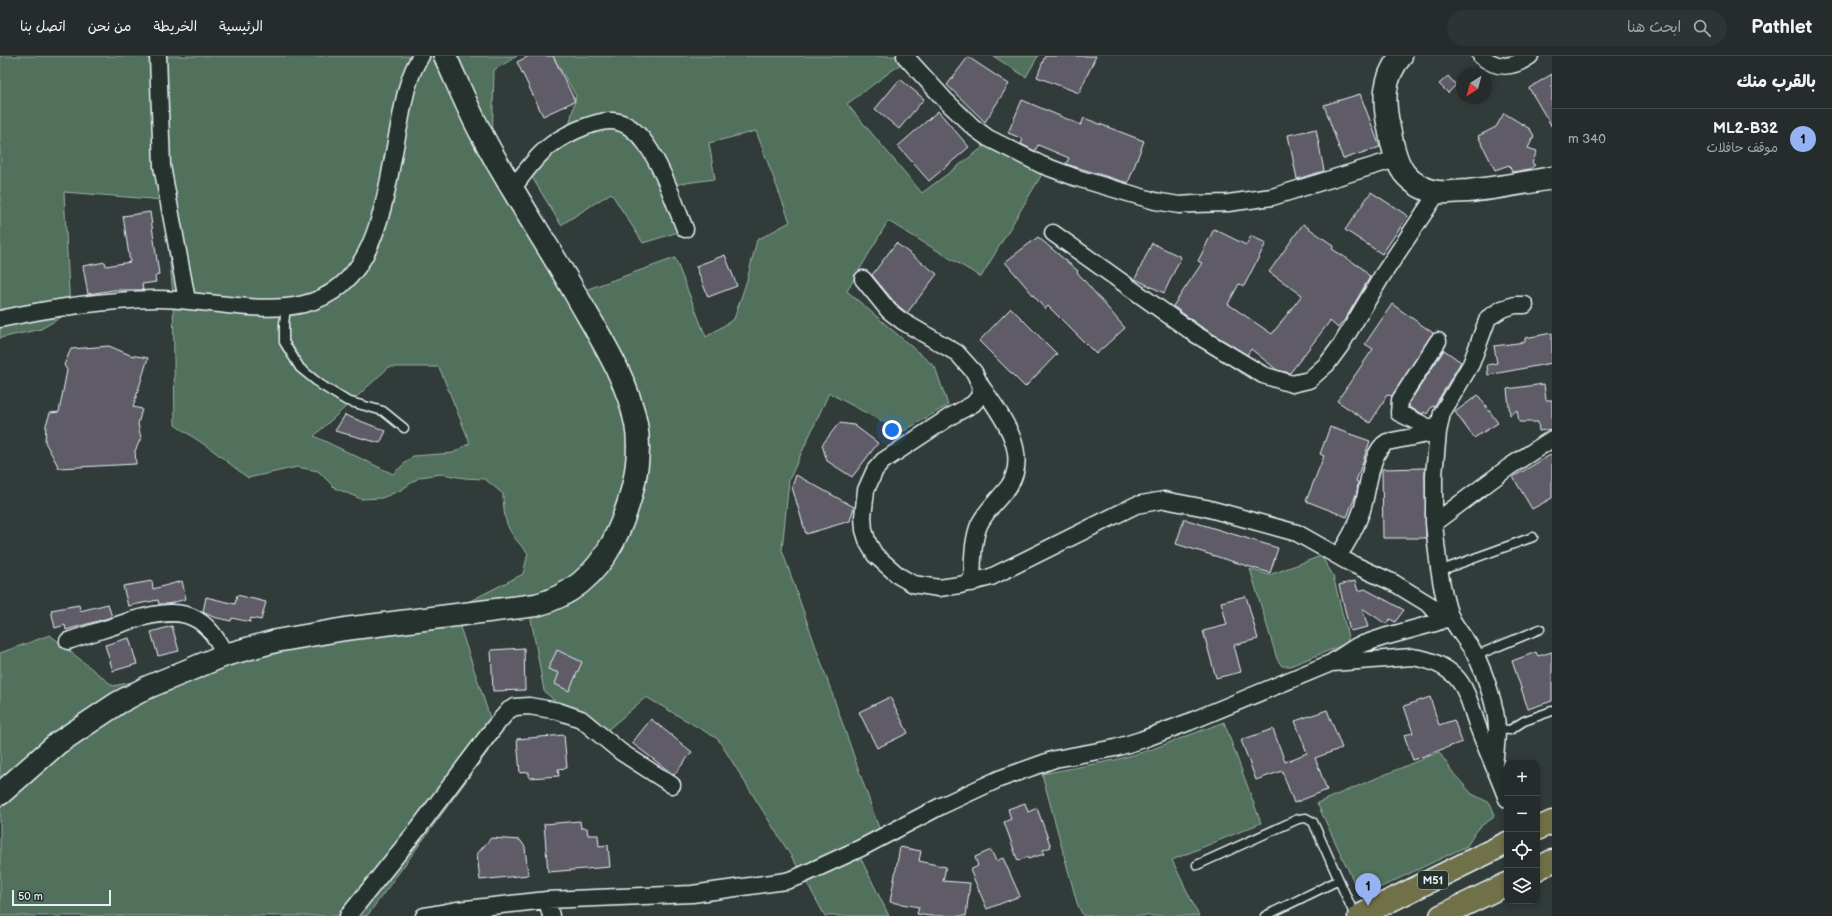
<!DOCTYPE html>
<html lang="ar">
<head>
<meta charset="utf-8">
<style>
	body { margin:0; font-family:"Balsamiq Sans","Playpen Sans Arabic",sans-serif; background:#2d3433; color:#f1f3f6; direction:rtl }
	.controls { position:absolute; right:12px; bottom:12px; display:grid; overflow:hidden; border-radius:8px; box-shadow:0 2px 6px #0003 }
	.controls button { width:36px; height:36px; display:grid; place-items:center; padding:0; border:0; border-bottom:1px solid #424847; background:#252c2b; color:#f1f3f6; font:20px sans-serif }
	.compass { position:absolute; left:1456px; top:12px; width:36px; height:36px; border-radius:50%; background:#252c2b; box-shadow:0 2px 6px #0003; rotate:216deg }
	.scale { position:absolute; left:12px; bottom:10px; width:99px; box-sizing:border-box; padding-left:4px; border:2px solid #e8f1f8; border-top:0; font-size:11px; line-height:14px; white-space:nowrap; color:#e8f1f8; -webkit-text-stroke:3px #26332d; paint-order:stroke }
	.you { position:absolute; left:892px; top:374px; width:14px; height:14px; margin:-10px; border:3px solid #fff; border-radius:50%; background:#1a73e8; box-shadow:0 0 0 6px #1a73e833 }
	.badge { display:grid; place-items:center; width:26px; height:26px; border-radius:50%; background:#95b2f1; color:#111; font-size:13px; font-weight:700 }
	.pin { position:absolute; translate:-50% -33px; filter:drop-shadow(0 1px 2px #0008) }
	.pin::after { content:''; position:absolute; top:21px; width:14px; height:12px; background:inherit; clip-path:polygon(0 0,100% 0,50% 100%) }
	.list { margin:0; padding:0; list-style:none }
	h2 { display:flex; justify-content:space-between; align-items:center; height:52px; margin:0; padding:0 16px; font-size:17px }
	h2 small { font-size:13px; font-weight:400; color:#a3a7a9 }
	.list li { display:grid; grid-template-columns:26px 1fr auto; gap:12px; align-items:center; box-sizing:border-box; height:60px; padding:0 16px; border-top:1px solid #424847 }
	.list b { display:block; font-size:15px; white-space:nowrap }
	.list p { margin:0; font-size:13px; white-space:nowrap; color:#a3a7a9 }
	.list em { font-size:13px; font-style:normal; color:#a3a7a9 }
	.icon { flex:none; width:22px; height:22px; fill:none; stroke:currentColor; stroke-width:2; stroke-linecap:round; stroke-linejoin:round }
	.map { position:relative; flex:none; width:1552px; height:860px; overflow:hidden; direction:ltr }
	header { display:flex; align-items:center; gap:24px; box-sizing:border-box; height:56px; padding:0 20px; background:#252c2b; border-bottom:1px solid #424847 }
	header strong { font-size:19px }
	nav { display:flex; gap:22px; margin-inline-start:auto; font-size:14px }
	.search { width:280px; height:36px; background:#2d3433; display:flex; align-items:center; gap:10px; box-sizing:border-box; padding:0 14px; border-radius:22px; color:#a3a7a9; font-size:15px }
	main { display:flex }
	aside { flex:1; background:#252c2b }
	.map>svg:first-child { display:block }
	.green { fill:#51715b; stroke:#9cb1aa; fill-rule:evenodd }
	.building { fill:#5e5b67; stroke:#e8f1f8 }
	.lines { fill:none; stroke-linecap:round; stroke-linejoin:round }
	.lane-casing { stroke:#e8f1f8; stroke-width:11 }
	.street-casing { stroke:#e8f1f8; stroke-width:19 }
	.secondary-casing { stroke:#e8f1f8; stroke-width:25 }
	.highway-casing { stroke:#e8f1f8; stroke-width:25 }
	.lane { stroke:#26332d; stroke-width:8 }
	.street { stroke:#26332d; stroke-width:16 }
	.secondary { stroke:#26332d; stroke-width:22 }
	.highway { stroke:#6f714a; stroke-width:22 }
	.labels { text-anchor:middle; stroke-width:3; stroke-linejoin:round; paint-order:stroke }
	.shield { fill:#26332d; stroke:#aeb8bb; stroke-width:1 }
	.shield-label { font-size:11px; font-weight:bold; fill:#e8f1f8 }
</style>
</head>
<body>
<header>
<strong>Pathlet</strong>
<div class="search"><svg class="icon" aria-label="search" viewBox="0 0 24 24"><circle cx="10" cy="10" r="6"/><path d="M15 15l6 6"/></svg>ابحث هنا</div>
<nav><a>الرئيسية</a><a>الخريطة</a><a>من نحن</a><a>اتصل بنا</a></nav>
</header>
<main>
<aside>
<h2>بالقرب منك<small></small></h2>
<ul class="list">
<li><span class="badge">1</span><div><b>ML2-B32</b><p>موقف حافلات</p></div><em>340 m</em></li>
</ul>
</aside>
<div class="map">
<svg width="1552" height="860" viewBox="0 0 1552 860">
	<rect width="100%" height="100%" fill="#313b39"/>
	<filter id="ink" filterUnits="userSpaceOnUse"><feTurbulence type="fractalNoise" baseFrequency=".025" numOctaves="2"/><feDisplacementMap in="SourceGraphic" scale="8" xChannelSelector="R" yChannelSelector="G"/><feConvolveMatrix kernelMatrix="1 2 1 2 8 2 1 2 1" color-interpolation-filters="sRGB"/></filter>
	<g filter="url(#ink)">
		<path class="green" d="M0 0H517L494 14 492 92 585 234 675 202 706 281 734 263 747 224 757 184 790 166 756 75 709 87 715 123 671 129 685 174 643 187 611 137 561 169 524 108 566 83 576 40 553 0H902L906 4 847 48 922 137 994 83 1048 108 981 221 888 165 847 235 935 311 948 349 902 376 829 337 789 424 782 494 881 778 858 797 889 860H825L801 816 718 683 646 641 596 684 544 635 529 552 460 571 497 683 367 860H0V597L50 579 113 630 172 618 464 548 523 518 528 497C507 475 504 468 503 438L485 423 464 422 442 418 420 421 401 434 382 442 361 443 335 432 318 415 297 411 248 422 211 393 175 369 173 239 164 144 64 136 70 256 41 273 0 282ZM389 311H439L470 387 453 397 413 400 393 418 314 380Z
			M993 0H1038L1026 21Z
			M1321 500 1333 519 1348 581V587L1290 610H1282L1277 603 1250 513 1269 519Z
			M1224 666 1261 767 1172 804 1199 860H1083L1077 847 1042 718 1115 704 1150 694Z
			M1439 696 1454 718 1472 738 1490 747 1494 757 1493 762 1481 770 1475 777 1467 790 1375 834 1373 830 1359 837 1317 747Z"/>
		<path class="building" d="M529 0H553L575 45 543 60 517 6Z
			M1045 0H1096L1079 37 1037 21Z
			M968 1 1009 28 985 66 947 29Z
			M1552 18V71L1529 32Z
			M1448 20 1456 29 1448 37 1439 28Z
			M900 23 924 43 899 73 875 53Z
			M1360 38 1380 91 1343 103 1324 49Z
			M1022 44 1081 69 1084 62 1144 85 1128 127 1066 108 1069 102 1038 89 1035 95 1021 88 1023 83 1008 77Z
			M938 55 969 91 929 125 898 90Z
			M1504 57 1530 73 1534 80 1528 92 1537 95 1532 107 1535 109 1530 113 1512 116 1509 109 1495 114 1478 80 1496 71Z
			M1316 73 1324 115 1297 123 1288 79Z
			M1371 136 1408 160 1382 198 1345 174Z
			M150 156 159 218 155 221 156 226 142 228 143 234H114L88 238 83 210 105 206 106 210 130 206 123 160Z
			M1303 168 1334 190 1332 193 1362 212 1370 221 1346 262 1338 272 1330 265 1290 317 1277 314 1251 293 1247 299 1200 270 1173 250 1202 207 1198 205 1214 173 1246 189 1251 180 1266 187 1244 230 1239 228 1228 248 1272 278 1302 239 1269 216Z
			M1038 181 1078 215 1077 216 1125 272 1096 298 1048 250 1045 253 1005 206Z
			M896 187 937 218 907 257 896 248 872 219Z
			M1152 187 1181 201 1164 237 1135 223Z
			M725 199 737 230 708 241 696 210Z
			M1392 248 1433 277 1392 340 1389 339 1386 340 1383 347 1370 367 1337 345 1373 293 1365 288Z
			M1011 252 1057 298 1025 331 979 285Z
			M1552 277V307L1488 319 1487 309 1497 307 1494 290 1525 286V282Z
			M109 290 130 299 148 302 133 351 142 353 138 368 141 382 135 395 136 408 59 412 45 386 46 369 50 357 59 356 67 314 64 309 71 293Z
			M1444 294 1461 306 1434 351 1432 350 1427 358 1424 356 1423 358 1409 351V347Z
			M1544 328 1546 344H1552V373L1539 375 1538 366H1519L1517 354 1510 359 1507 333Z
			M1478 339 1498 367 1474 382 1455 356Z
			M345 359 386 375 380 387 335 375Z
			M839 367 854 369 878 387 852 421 827 405 822 389Z
			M1330 371 1370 385 1356 425 1358 426 1357 436 1347 461 1306 445 1324 400 1320 398Z
			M1552 398V442L1532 453 1513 421Z
			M1425 412 1426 482H1383L1382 413Z
			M796 419 854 451 850 465 806 478 792 431Z
			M1184 463 1278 492 1270 517 1176 488Z
			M152 525 153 533 182 525 186 543 168 548H159L158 544 128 550 123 530Z
			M1355 525 1358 535 1365 533 1404 554 1395 566 1390 563 1386 568 1362 552 1368 571 1350 575 1339 529Z
			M237 539 266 546 261 564 251 562 250 566 232 562 231 565 213 561 203 556 206 541 235 548Z
			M1246 540 1258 583 1234 589 1241 616 1216 622 1203 575 1227 569 1221 546Z
			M108 548 112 561 66 574 65 569 55 572 51 554 79 549 80 555Z
			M172 570 179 595 158 600 151 576Z
			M129 582 137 608 113 615 105 589Z
			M524 592 525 634 493 635 491 594Z
			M557 594 582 606 569 635 555 628 559 617 548 613Z
			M1536 596 1538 600 1552 596V645L1528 653 1512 605Z
			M890 641 908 677 877 692 859 656Z
			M1430 641 1439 669 1454 664 1462 686 1413 704 1404 679 1413 677 1404 650Z
			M1327 654 1342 692 1315 702 1327 734 1294 747 1282 715 1256 724 1241 684 1273 673 1285 706 1307 697 1295 665Z
			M651 663 692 696 674 719 632 687Z
			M564 679 567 712 558 713 559 720 529 722V716L520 717 517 683Z
			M1025 747 1028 756 1037 752 1051 791 1043 794 1044 798 1028 803 1027 801 1018 805 1004 766 1011 763 1008 753Z
			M580 765 581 772H587L588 779H598L599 790 608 789 610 811 548 816 544 768Z
			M491 782 520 784 525 791 528 819 480 824 477 798Z
			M900 791 921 795 919 805 946 811 943 825 970 827 966 860H929L917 858 919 851 890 846Z
			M991 794 996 805 1003 802 1020 840 987 853 970 814 978 810 975 801Z"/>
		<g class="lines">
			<defs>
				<path id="lane" d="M286 251 284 268V286L300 312 321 329 347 345 383 355 404 372
					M1439 515 1533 481
					M1475 600 1540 573
					M1497 673 1510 674 1524 665 1552 655
					M1197 809 1298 763 1306 762 1313 766 1355 860
					M1265 860 1339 824"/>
				<path id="street" d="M158 0 162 110 187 244
					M905 0 945 44 973 71 988 82 1042 109 1077 122 1155 145 1179 149 1194 148 1228 147 1272 141 1396 103
					M1481 0C1498 14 1513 12 1530 0
					M513 132C523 119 533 104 546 93 555 85 566 79 577 74 607 61 625 59 646 88 663 112 674 146 685 173
					M1053 177 1195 278 1263 319 1292 328 1309 324 1327 308 1341 289 1382 220 1438 136
					M863 223 889 255 902 265 957 297 974 316 981 330 979 341 973 348 951 360 883 405 875 414 866 434 863 461 864 474 868 487 875 499 899 520 913 528 939 532 960 529 991 521 1136 449 1164 444 1206 452 1297 477 1350 507 1394 527 1430 549 1443 564
					M0 263C51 252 103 244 156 243 235 243 328 284 370 189 387 150 391 107 400 66 404 44 408 19 421 0
					M1438 285 1400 344 1399 357 1438 376
					M1434 467V419L1438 376 1442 357 1471 308 1488 262 1502 253 1515 249H1525
					M1338 500C1348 486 1356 471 1362 454 1368 436 1370 395 1387 386L1438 376
					M972 527C973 507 972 487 979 469 986 454 999 443 1009 430 1031 396 1000 357 981 330
					M68 585C88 578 109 572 129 565 174 552 203 550 225 599
					M1332 607 1412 601C1428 603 1444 609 1456 621 1468 634 1472 655 1478 671 1487 695 1498 719 1507 743
					M1494 710C1495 698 1497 686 1497 674 1497 652 1485 618 1475 598 1468 586 1455 571 1450 560 1440 531 1437 498 1434 467L1509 411 1552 383
					M547 844 551 860
					M348 860 417 774 495 670 509 654 515 651 529 650 558 655 581 663 621 696 672 729
					M424 860 457 854 547 844 692 838 786 825 798 821 861 792 941 750 999 723 1055 703 1115 692 1141 684 1189 666 1331 607 1357 590 1384 581 1435 567 1451 561"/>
				<path id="secondary" d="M1401 0C1383 22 1383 44 1389 72 1392 87 1395 104 1404 117 1412 127 1425 135 1438 136 1447 137 1458 135 1468 135 1497 132 1524 127 1552 122
					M0 738 58 687 118 647 148 631 225 599 276 585 345 573 536 549C571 540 596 518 613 486 630 452 643 406 636 368 627 321 598 278 575 237 545 184 510 133 482 79 468 53 457 26 445 0"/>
				<path id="highway" d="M1537 773 1552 766
					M1537 813 1552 805
					M1359 860 1507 787
					M1441 860 1507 828"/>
			</defs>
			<use href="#lane" class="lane-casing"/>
			<use href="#street" class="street-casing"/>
			<use href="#secondary" class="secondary-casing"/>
			<use href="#highway" class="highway-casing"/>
			<use href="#lane" class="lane"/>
			<use href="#street" class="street"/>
			<use href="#secondary" class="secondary"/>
			<use href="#highway" class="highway"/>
		</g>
	</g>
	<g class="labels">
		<rect class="shield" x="1418" y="815" width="30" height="18" rx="3"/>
		<g class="shield-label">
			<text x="1433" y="828">M51</text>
		</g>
	</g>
</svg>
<div class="controls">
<button>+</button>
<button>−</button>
<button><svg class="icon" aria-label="locate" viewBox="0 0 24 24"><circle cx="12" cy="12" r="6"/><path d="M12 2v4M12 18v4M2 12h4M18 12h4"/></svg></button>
<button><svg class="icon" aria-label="layers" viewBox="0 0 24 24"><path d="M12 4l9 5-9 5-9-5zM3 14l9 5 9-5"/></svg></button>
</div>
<svg class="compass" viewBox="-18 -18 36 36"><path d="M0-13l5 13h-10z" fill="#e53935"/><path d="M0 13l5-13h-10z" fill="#a3a7a9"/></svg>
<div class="scale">50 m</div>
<div class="you"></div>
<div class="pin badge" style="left:1368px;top:850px">1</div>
</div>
</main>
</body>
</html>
